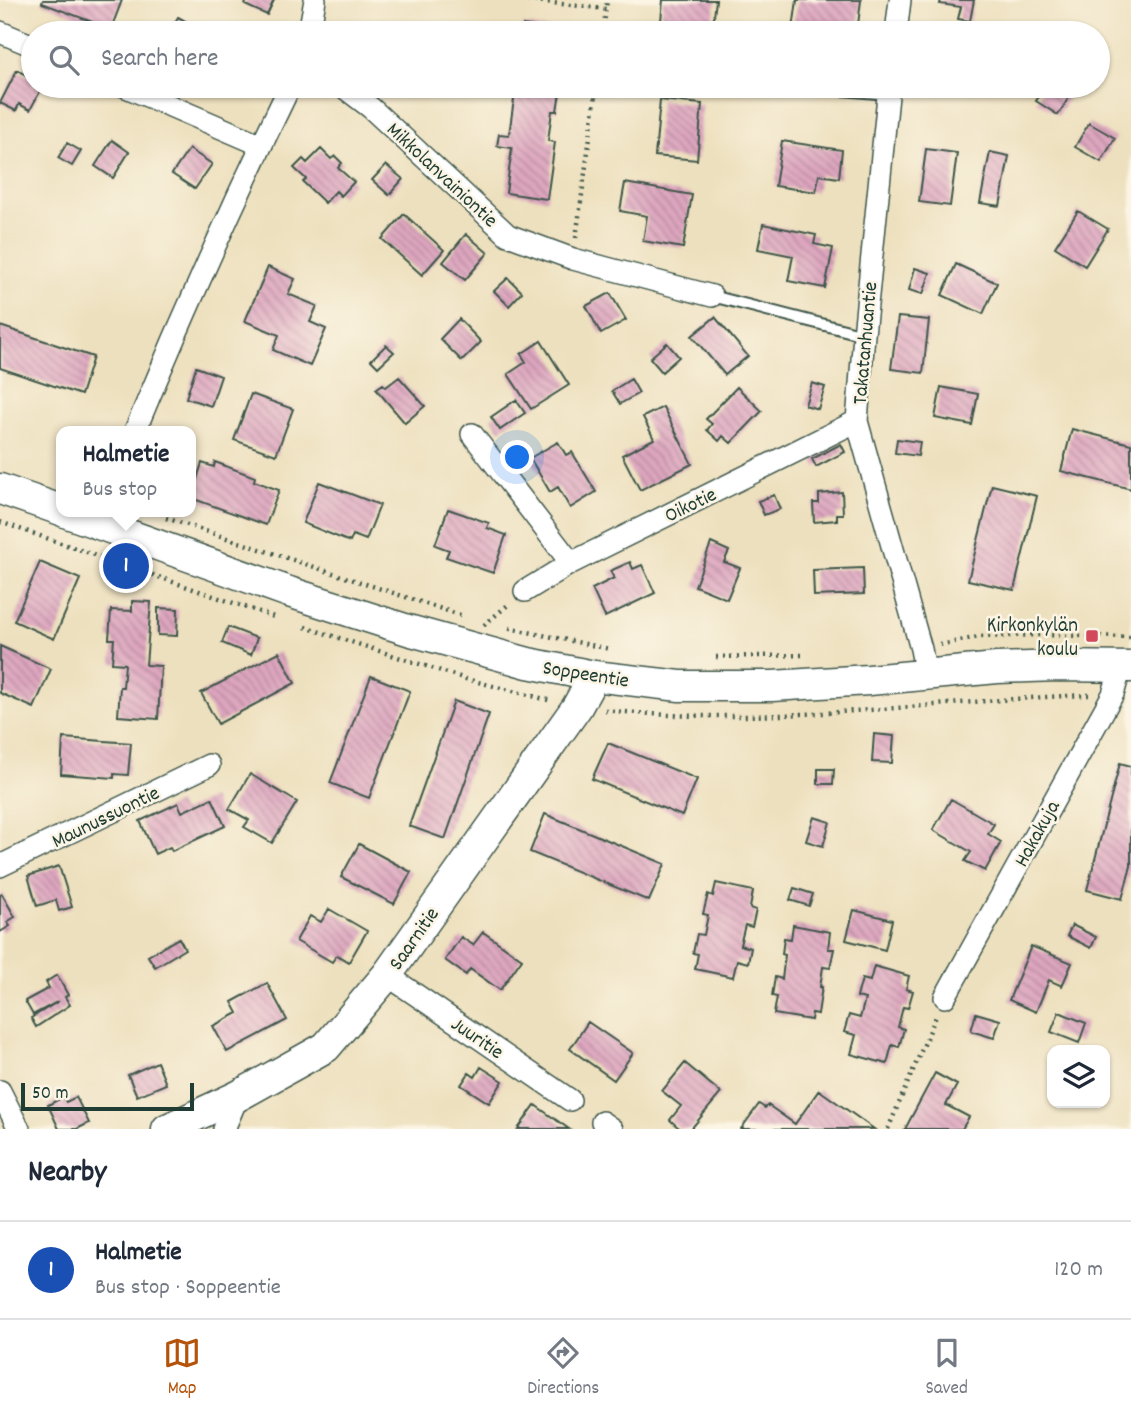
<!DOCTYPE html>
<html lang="en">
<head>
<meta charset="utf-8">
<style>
	body { margin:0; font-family:Dekko,sans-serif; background:#f6f6f7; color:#1f2937 }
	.controls { position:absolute; right:21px; bottom:21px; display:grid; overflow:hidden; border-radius:14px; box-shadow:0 2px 5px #0004 }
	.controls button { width:63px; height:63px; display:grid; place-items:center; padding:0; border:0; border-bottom:2px solid #e0e1e3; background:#fff; color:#1f2937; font:35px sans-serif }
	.scale { position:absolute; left:21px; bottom:18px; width:173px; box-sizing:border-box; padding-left:7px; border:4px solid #1f3d34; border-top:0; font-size:19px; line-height:24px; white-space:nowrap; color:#1f3d34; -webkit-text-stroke:5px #fcf5e5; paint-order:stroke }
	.you { position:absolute; left:518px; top:458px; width:24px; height:24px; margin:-18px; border:5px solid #fff; border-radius:50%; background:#1a73e8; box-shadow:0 0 0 10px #1a73e833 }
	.badge { display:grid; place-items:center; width:46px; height:46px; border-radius:50%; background:#b45309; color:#fff; font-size:23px; font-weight:700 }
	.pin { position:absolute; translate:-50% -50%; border:4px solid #fff; box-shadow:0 2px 7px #0006 }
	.popup { position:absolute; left:56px; top:426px; width:140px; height:91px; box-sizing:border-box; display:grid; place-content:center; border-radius:14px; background:#fff; filter:drop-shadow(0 2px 5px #0005); font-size:23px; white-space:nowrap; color:#747a83 }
	.popup b { font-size:26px; color:#1f2937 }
	.popup::after { content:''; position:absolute; left:50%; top:100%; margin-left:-14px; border:14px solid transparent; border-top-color:#fff }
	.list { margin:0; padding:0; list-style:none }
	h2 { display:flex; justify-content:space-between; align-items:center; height:91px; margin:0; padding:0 28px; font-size:30px }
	h2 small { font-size:23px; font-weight:400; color:#747a83 }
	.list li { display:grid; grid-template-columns:46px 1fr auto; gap:21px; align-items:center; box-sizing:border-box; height:98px; padding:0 28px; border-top:2px solid #e0e1e3 }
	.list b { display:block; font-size:26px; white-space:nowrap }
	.list p { margin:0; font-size:23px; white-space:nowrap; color:#747a83 }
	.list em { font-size:23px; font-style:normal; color:#747a83 }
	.icon { flex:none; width:38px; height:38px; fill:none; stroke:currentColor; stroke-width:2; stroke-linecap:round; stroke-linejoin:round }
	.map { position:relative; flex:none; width:1131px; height:1129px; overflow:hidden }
	.search { position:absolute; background:#fff; box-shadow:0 2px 5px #0004; left:21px; right:21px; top:21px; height:77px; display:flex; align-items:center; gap:18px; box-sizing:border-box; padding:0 24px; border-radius:38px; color:#747a83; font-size:26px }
	.sheet { height:189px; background:#fff }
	nav { display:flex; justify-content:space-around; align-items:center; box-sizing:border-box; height:98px; border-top:2px solid #e0e1e3; background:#fff; font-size:19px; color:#747a83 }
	nav a { display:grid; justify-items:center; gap:4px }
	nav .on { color:#b45309 }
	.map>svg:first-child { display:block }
	.building { fill:url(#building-back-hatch) }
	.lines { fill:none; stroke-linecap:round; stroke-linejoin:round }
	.lane-casing { stroke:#3e5549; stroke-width:14 }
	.street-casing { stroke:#3e5549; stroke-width:24 }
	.secondary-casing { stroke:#3e5549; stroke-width:33 }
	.path { stroke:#3e5549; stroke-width:4.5; stroke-dasharray:2 5; stroke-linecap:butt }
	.lane { stroke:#fff; stroke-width:10 }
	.street { stroke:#fff; stroke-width:21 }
	.secondary { stroke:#fff; stroke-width:30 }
	.poi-dot { fill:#d1495b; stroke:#fcf5e5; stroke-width:2.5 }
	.labels { text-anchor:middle; stroke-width:5; stroke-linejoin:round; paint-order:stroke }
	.street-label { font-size:21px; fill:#1f3d34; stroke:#fcf5e5 }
	.poi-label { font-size:21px; fill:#1f3d34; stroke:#fcf5e5; text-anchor:end }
</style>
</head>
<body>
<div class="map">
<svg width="1131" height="1129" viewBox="0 0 1131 1129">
	<defs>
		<pattern id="building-back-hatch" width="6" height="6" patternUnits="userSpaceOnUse" patternTransform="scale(1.75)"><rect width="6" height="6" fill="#dea6bf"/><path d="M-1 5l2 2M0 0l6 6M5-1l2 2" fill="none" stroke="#b3889c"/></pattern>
	</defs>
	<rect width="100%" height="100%" fill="#fcf5e5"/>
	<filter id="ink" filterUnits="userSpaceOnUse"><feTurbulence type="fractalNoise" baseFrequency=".0143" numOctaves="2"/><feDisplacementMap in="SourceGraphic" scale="14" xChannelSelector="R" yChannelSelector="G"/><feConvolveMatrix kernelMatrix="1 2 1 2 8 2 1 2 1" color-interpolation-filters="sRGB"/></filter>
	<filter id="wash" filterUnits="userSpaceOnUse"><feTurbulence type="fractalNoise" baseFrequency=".00686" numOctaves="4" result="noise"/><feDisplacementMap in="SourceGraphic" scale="28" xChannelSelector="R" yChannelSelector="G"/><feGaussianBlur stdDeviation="1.57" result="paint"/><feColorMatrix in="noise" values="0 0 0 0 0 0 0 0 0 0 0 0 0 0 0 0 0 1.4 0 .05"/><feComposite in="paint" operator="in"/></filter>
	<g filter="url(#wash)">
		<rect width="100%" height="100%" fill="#ede0be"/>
		<g id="blocks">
			<path class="building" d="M43 0H122L111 29 42 3Z
				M247 0H274L267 15 245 5Z
				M663 0H716L712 33H684L685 24 661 21Z
				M797 0H861L857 33H828L793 29Z
				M941 0H974L970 21 958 19 961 7 940 4Z
				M178 17 207 33H169Z
				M350 23 411 32V33H349Z
				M523 25 562 31V33H522Z
				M934 29 954 32V33H933Z
				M17 70 33 79V86H43L30 110 19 104 16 111 0 103Z
				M498 86H561L557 111H552L548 141 555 142 547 199 506 193 512 148 497 146 499 134 509 135 515 92 497 90Z
				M1045 86H1076L1058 115 1036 101Z
				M660 100 702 104 697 160 655 156Z
				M1089 123 1115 138 1101 162 1075 147Z
				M112 140 129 152 113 178 95 166Z
				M782 141 842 150 839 178 819 175 816 192 775 186Z
				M67 143 81 151 72 166 58 158Z
				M189 149 212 164 195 189 172 174Z
				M321 149 331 159 335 156 342 163 338 168 354 182 341 196 336 191 325 203 303 182 306 179 294 168 303 159 307 163Z
				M926 149 957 153 950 206 919 202Z
				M990 152 1009 156 1000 206 980 203Z
				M386 165 403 179 389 195 372 180Z
				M625 183 692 195 683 248 643 241 647 216 620 211Z
				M1078 211 1108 229 1085 266 1055 247Z
				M404 214 444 250 422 275 382 239Z
				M763 224 816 235 814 244 833 248 825 288 788 281 793 256 758 249Z
				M466 234 488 253 465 280 443 262Z
				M956 264 997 283 983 314 942 295Z
				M268 267 295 279 288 294 317 306 310 322 326 329 310 366 273 350 279 335 245 321Z
				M915 268 930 273 923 294 909 290Z
				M508 278 522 292 509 306 494 291Z
				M610 293 626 320 601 334 586 306Z
				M715 317 748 356 725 375 692 336Z
				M898 317 929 320 923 373 891 369Z
				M459 319 481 342 462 361 440 339Z
				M0 326 93 357 81 395 0 368Z
				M541 341 569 385 531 409 508 374 526 362 521 354Z
				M667 343 679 357 662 372 650 358Z
				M386 345 394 352 378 367 371 360Z
				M196 367 221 376 211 406 186 398Z
				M399 377 425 406 405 423 376 389 383 384 386 387Z
				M631 379 639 393 620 404 612 391Z
				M812 383 825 387 818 409 805 405Z
				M737 387 762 411 731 443 723 436 719 441 707 430 712 424 706 419Z
				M941 387 978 394 972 425 935 418Z
				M251 394 293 409 276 455 234 440Z
				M516 400 525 413 500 430 491 417Z
				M663 407 692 464 640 490 622 455 654 439 643 417Z
				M1072 429 1131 444V489L1061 471Z
				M897 439 920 442 918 456 895 453Z
				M558 442 566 455 572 452 596 492 570 508 558 487 550 492 530 458Z
				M841 444 845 452 816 467 812 459Z
				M215 462 255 477 254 481 279 490 266 525 191 498 202 463 214 467Z
				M319 482 380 505 366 540 353 535 350 542 303 523Z
				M992 485 1037 496 1014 590 968 580Z
				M842 492 843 514H837V520L814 522 813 503H819V494Z
				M774 495 780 509 764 515 758 501Z
				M448 509 489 523 487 528 506 535 493 573 446 557 449 550 435 545Z
				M711 543 729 551 724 562 740 568 727 599 695 586Z
				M40 562 80 579 54 639 14 621Z
				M630 562 633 569 642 565 655 593 605 617 592 589 614 578 610 571Z
				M863 568 864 594 814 596 813 570Z
				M132 601 151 602 146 665 161 666 158 719 118 716 120 687H123L125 664 112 663 114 639H109L111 610 132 611Z
				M158 608 178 609 177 636 158 635Z
				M228 627 257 638 251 655 222 643Z
				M0 646 51 669 34 708 0 693Z
				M279 652 295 683 218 724 201 693Z
				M371 676 410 691 369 798 330 783Z
				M454 701 489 714 445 839 409 826Z
				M874 734 894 736 892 763 872 762Z
				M63 738 131 743 128 775 114 774V778L61 774Z
				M608 743 697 779 682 816 592 779Z
				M1120 763 1131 766V866L1122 899 1087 890Z
				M818 769H834L833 784H818Z
				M250 774 297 802 272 843 244 827 249 820 229 809Z
				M212 798 225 826 172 851 170 847 155 854 140 821 178 803 182 812Z
				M951 799 994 824 988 834 1001 842 985 871 965 861 971 852 933 830Z
				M545 814 665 864 649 901 530 852Z
				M814 817 830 822 823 846 806 841Z
				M359 844 411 872 394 904 341 877Z
				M59 866 72 907 59 911 56 900 37 906 28 876Z
				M716 883 753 891 750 908 756 910 752 927 745 925 740 945 751 948 748 963 737 960 733 977 695 969 698 954 693 953 697 934 704 935 708 915 703 914 708 894 713 896Z
				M794 888 813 894 809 906 790 900Z
				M2 894 15 917 7 922 10 926 0 932V895Z
				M329 909 367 931 349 962 337 955 332 962 296 941 310 916 321 922Z
				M854 910 892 920 885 950 846 940Z
				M793 925 830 932 828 949H834L830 968 823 967 820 987H822L818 1014 812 1013 811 1020 774 1014 777 997 772 996 775 977 782 979 785 955 782 954 784 938 791 939Z
				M1072 925 1096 937 1091 948 1067 936Z
				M483 932 522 959 500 990 470 969 466 975 445 960 461 937 473 945Z
				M179 938 185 949 155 967 148 956Z
				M1031 946 1072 963 1062 986 1049 980 1036 1012 1009 1000Z
				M874 966 909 976 906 989 913 991 908 1008 903 1007 898 1027 904 1029 899 1047 892 1045 887 1064 851 1054 856 1035 844 1032 849 1015 860 1018 865 999 857 997 862 979 870 981Z
				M57 975 68 995 65 997 70 1005 36 1027 31 1018 59 1001 33 1015 25 1001 49 988 46 982Z
				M267 983 287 1020 227 1052 213 1026 238 1013 232 1002Z
				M1059 1012 1086 1023 1079 1043 1051 1032Z
				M976 1013 1000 1020 994 1038 971 1031Z
				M588 1022 633 1053 614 1080 570 1049Z
				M157 1062 166 1084 137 1096 128 1075Z
				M685 1063 721 1093 691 1129H680L670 1120 681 1106 662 1091Z
				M481 1067 503 1081 489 1103 461 1085 469 1073 475 1077Z
				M935 1073 957 1085 946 1105 969 1117 962 1129H905Z
				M819 1090 874 1129H741L759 1104 765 1108 768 1105 795 1124Z
				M63 1097 66 1102 76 1097 89 1123 77 1129H59L48 1105Z
				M535 1105 569 1129H518Z"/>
		</g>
	</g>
	<g filter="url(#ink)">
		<use href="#blocks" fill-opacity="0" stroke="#3e5549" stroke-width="2"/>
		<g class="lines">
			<defs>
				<path id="lane" d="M796 86 888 94
					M712 296 864 335"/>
				<path id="street" d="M0 32 33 46
					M309 33 315 0
					M896 33 900 0
					M124 86 261 145
					M342 86 371 108 508 235 573 259 712 296
					M889 86 864 335 857 421 921 649 926 675
					M135 431C183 315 235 199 290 86
					M472 434 571 563
					M525 591 571 563 857 421
					M0 866 209 765
					M387 975 570 1100
					M945 997 1113 694 1121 667
					M0 1091 19 1129
					M602 1122 612 1129
					M224 1129 238 1096"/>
				<path id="secondary" d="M0 489 61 510
					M65 512 289 592 408 630 528 663 594 676 680 686H772L869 680 997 668 1058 666 1131 667
					M167 1129 238 1096 326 1047 387 975 577 707 594 676"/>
			</defs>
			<use href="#lane" class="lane-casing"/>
			<use href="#street" class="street-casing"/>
			<use href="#secondary" class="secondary-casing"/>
			<path class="path" d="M527 0 606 9
				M603 33 607 0
				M576 238 597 86
				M166 518 463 616
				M0 522 274 617
				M484 625 509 604
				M305 627 466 679 552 701
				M509 628 610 649
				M940 645 979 637 1041 635 1131 637
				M716 657 802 655
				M605 710C766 728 928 701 1089 695
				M888 1129 937 1014"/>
			<use href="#lane" class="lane"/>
			<use href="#street" class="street"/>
			<use href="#secondary" class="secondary"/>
		</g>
	</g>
	<rect class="poi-dot" x="1085" y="629" width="14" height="14" rx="3.5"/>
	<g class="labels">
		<g class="street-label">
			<text transform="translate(443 174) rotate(43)" y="7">Mikkolanvainiontie</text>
			<text transform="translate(864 343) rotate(-85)" y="7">Takatanhuantie</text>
			<text transform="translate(690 504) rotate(-26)" y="7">Oikotie</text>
			<text transform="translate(586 673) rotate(9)" y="7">Soppeentie</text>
			<text transform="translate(105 816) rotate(-26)" y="7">Maunussuontie</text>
			<text transform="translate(1036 833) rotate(-61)" y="7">Hakakuja</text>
			<text transform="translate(413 938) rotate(-55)" y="7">Saarnitie</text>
			<text transform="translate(478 1037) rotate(34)" y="7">Juuritie</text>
		</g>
		<g class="poi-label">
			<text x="1078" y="631">Kirkonkylän<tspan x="1078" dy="24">koulu</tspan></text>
		</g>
	</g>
</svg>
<div class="controls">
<button><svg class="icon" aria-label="layers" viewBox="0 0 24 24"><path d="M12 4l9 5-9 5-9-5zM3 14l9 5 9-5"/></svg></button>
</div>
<div class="scale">50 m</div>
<div class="you"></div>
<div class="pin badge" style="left:126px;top:566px;background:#1a4fb4">1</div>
<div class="popup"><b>Halmetie</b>Bus stop</div>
<div class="search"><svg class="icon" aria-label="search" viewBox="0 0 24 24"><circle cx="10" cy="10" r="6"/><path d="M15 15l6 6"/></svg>Search here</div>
</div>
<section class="sheet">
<h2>Nearby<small></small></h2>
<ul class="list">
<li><span class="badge" style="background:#1a4fb4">1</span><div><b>Halmetie</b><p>Bus stop · Soppeentie</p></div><em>120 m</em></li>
</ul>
</section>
<nav>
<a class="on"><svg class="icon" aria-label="map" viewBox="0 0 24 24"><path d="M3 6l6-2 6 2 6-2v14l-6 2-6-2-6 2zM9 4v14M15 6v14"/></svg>Map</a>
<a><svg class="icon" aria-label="directions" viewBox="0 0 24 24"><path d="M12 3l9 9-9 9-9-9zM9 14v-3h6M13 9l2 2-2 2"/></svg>Directions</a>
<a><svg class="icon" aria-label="saved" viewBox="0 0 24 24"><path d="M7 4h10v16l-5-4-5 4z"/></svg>Saved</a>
</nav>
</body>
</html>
